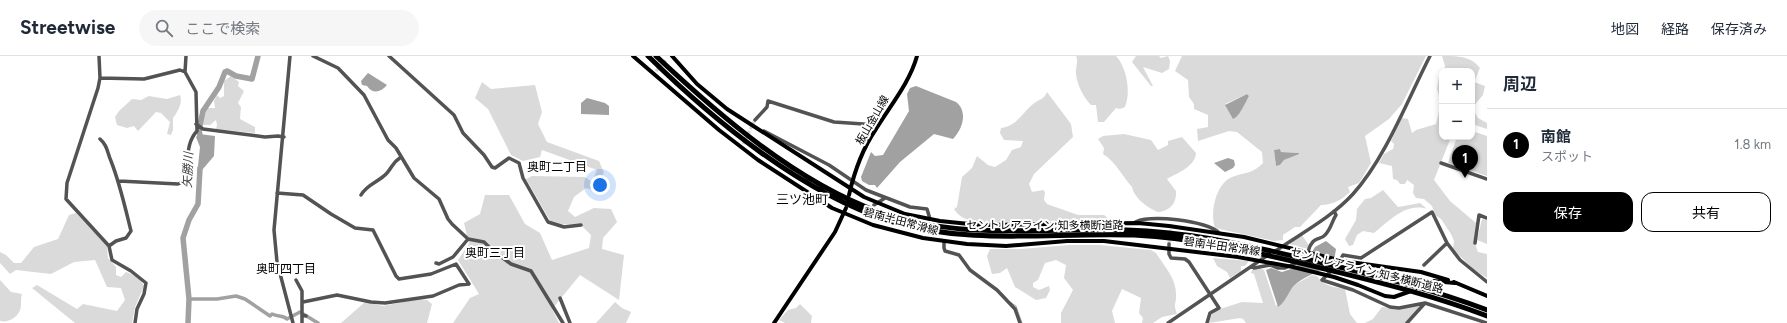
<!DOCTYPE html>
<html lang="ja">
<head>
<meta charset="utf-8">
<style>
	body { margin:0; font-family:Figtree,"Noto Sans JP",sans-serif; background:#f6f6f7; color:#1f2937 }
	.controls { position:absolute; right:12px; top:12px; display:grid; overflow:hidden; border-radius:8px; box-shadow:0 2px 6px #0003 }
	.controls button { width:36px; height:36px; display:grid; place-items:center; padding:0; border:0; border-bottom:1px solid #e0e1e3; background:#fff; color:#1f2937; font:20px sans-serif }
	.you { position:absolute; left:600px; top:129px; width:14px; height:14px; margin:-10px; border:3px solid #fff; border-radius:50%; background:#1a73e8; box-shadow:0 0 0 6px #1a73e833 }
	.badge { display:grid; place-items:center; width:26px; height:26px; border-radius:50%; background:#000; color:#fff; font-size:13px; font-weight:700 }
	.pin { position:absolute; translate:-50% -33px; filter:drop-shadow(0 1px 2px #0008) }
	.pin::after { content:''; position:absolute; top:21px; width:14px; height:12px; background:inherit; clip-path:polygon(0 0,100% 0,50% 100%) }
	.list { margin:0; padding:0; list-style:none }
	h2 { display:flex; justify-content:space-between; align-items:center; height:52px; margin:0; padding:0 16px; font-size:17px }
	h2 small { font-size:13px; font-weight:400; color:#747a83 }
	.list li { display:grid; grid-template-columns:26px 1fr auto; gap:12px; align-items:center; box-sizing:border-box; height:72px; padding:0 16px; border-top:1px solid #e0e1e3 }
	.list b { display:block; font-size:15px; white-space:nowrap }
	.list p { margin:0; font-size:13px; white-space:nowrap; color:#747a83 }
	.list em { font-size:13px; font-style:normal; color:#747a83 }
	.actions { display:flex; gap:8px; padding:12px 16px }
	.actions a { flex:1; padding:9px 0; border:1px solid #000; border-radius:12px; text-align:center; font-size:14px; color:#000 }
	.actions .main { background:#000; color:#fff }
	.icon { flex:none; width:22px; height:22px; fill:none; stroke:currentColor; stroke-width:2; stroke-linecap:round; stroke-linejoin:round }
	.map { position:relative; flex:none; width:1487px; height:267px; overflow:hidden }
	header { display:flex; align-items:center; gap:24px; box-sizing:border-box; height:56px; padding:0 20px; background:#fff; border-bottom:1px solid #e0e1e3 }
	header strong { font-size:19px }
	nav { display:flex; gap:22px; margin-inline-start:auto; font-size:14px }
	.search { width:280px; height:36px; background:#f6f6f7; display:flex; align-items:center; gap:10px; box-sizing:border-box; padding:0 14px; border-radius:22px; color:#747a83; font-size:15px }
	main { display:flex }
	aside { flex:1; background:#fff }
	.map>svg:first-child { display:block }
	.green { fill:#dadada; fill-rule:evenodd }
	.water { fill:#a1a1a1 }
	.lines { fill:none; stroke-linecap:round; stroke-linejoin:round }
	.stream { stroke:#a1a1a1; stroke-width:1 }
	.canal { stroke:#a1a1a1; stroke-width:3.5 }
	.river { stroke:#a1a1a1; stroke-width:5.5 }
	.minor-tunnel { stroke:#d9d9d9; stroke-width:3.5; stroke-dasharray:3.5 2; stroke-linecap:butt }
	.minor { stroke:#535353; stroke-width:3.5 }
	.major { stroke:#000; stroke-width:4 }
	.highway { stroke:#000; stroke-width:5 }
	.labels { text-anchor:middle; stroke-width:4; stroke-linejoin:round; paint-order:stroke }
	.street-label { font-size:11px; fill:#000; stroke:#fff }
	.neighbourhood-label { font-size:12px; fill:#000; stroke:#fff }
	.water-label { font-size:12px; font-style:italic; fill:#424242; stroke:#fff }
	.quarter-label { font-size:13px; fill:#000; stroke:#fff }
</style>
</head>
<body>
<header>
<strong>Streetwise</strong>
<div class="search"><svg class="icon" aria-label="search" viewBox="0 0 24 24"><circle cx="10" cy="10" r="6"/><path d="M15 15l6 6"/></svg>ここで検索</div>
<nav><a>地図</a><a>経路</a><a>保存済み</a></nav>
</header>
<main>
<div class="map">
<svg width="1487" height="267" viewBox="0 0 1487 267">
	<rect width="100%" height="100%" fill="#fff"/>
	<path class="green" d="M1076 0H1116C1127 12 1131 36 1125 51L1120 53 1116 52 1104 66H1098L1096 49H1091C1084 42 1077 29 1076 18 1075 12 1079 5 1076 0Z
		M1136 0H1159L1161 2 1168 0 1170 5 1169 13 1162 17 1143 11 1153 30H1151L1132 6Z
		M1182 0H1426L1402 48 1389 63 1365 80 1371 107 1359 127 1348 131 1350 136C1341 144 1333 149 1321 149L1300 171H1295L1283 179V184L1274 185 1215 172C1210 158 1215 130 1230 122 1242 116 1252 119 1263 107L1262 96 1237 76 1229 75 1198 85 1197 73 1208 71V59L1194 53V48L1189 41 1188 24 1175 15ZM1247 38 1249 40 1240 56 1225 48ZM1280 93 1281 96 1300 97 1284 104 1280 109 1276 110 1274 94Z
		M1442 0C1458 0 1471 0 1480 12L1474 26 1485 30 1483 39 1472 52 1478 62 1487 67V73L1472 68V15H1444L1445 10Z
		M231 20 239 26 238 30 244 35 238 47 241 51 240 63 255 71V77L216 73 217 69 216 64 210 69H199L201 52H215L214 45 217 39 220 42 224 40V25Z
		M1442 20V81H1451L1434 124 1450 145 1476 167 1474 185 1478 196 1487 198V222L1473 213 1453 193 1454 185 1451 178 1441 163 1435 159 1432 150 1424 143 1416 142 1413 137 1414 129 1407 124 1405 128H1400L1397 124 1393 123 1392 110 1379 107 1384 98 1393 93 1394 88 1391 85 1402 62 1408 63 1412 77 1416 74 1436 68 1440 51V43L1437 33 1439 21Z
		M482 26 491 33 535 29 542 56 538 68 547 86 599 105 604 117 592 134 586 132 574 141 568 155 575 161 594 152 611 153 617 166 603 182 602 193 624 199 619 244 580 219 552 253 559 267H453L470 242 479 238 458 204 469 188 464 167 480 158 485 139H509L525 168 540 177 552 204 589 192 591 179 581 169 552 168 526 123 532 120 585 121 592 126 597 114 542 94 540 101 523 105 511 99 488 53 475 42Z
		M1047 36 1071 68 1073 81 1034 118 1029 128 1032 136 1043 134 1045 136 1044 144 1047 148 1078 159H1104L1108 162 1078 165 983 166C971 165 961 164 954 153L957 151 962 121 972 112 977 100 988 109 995 111 1006 104 1012 94 1021 91 1023 85 1004 84 1000 77 1001 72C1017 70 1022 57 1033 48 1039 43 1044 44 1047 36Z
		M180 39C183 47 178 55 173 62V74L171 79 167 78 170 66 161 57 156 56 138 75 134 70 127 72 117 69 115 61 119 55 132 43 141 44 149 40 167 43Z
		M1472 75 1487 80V120L1448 107 1457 81H1472Z
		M1124 78 1151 84 1158 94 1168 89V85L1182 81 1196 97C1195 111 1177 117 1167 123L1176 135C1177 147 1170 155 1158 156 1148 152 1134 142 1132 131 1122 120 1116 106 1103 98L1104 92 1098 83 1103 80Z
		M1383 134 1398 151 1420 147 1427 153C1406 146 1389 165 1374 177L1363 175 1357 179 1353 189 1349 190 1345 183 1356 164 1357 153 1365 143 1371 142Z
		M76 157 107 190 108 202 116 211V219L121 221 126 216C133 218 141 223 144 230L135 251 132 267H75L32 232 37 229 77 253 83 248 117 255 125 244 121 232 107 231 95 204 74 206 51 218 16 214 10 218 0 207V196L6 199 14 207H21L34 191 58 183 69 159Z
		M1482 163 1487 164V188L1477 184Z
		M1302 179 1308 188V193L1289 188Z
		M1069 189H1100L1151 194 1156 197C1164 210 1177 223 1176 240 1176 250 1173 247 1177 258L1162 261 1153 267H1142L1143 262 1139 257 1141 242 1122 233 1112 255 1115 267H1061V257L1073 234 1064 222 1066 209 1056 204 1045 207 1038 224 1033 227V231L1039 234 1049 230 1050 234 1046 242 1036 244 1015 231 1007 212 1000 217 992 218 987 200 990 193H1021Z
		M1213 202 1249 205 1245 210H1241V215L1230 222 1227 216 1217 210Z
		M1259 212 1264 214 1276 250 1296 228 1312 219 1317 220C1323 230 1334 231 1345 233L1350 258 1357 267H1246L1243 263 1240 262 1209 267 1212 258 1217 254 1242 246 1263 247 1254 218 1251 217 1252 214Z
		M0 224 11 236 22 238C20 243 22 249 20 254 17 262 8 267 0 265Z
		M419 243 427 244 432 248 427 267H341L365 246 383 250Z
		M615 246 622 252 631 256 626 267H596Z
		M800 248 812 260 811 267H785L779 264 788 254 796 252Z
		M1418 248 1420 251 1406 267H1365L1373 263 1382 251 1399 253Z"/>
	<path class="water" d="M368 17 387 29C381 36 373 39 367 30L362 29 361 25Z
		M916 30 956 46C968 55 963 73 953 83L934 78 900 106 877 132 875 129H869L862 125 861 121 871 96 875 100 883 99 909 55 907 38 910 32Z
		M1247 38 1249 40C1245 47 1240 60 1233 63L1225 49Z
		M587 42 605 47 609 50V59L581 58V47Z
		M199 78 215 80 214 100 197 120 200 91 196 81Z
		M1280 93 1281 96 1299 97V98L1284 104 1280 109 1276 110 1274 94Z
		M1228 102 1234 104 1235 109 1233 112 1225 116 1214 107Z
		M1326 185 1336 193 1334 205C1324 215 1308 218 1297 227 1288 234 1287 245 1278 251L1266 214 1271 212 1282 216 1291 213 1308 203 1315 191Z"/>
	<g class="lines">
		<path class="stream" d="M1010 246 1016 250 1022 267"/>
		<path class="canal" d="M189 243H217L236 240 245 243 270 260 272 258C278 261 283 259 287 263L300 256 318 267"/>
		<path class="river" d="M201 85 199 74 203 55 219 31 225 16 227 15 236 20 252 23 258 0
			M188 267 189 243 183 182 189 164 198 148 200 112"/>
		<path class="minor-tunnel" d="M656 15 667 3
			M743 88 755 64
			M1169 188 1171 167"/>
		<path class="minor" d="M99 0 100 22 98 32 67 127 66 143 109 190 112 204 131 215 146 227 144 238 137 253 135 267
			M290 0 274 174 277 206 293 267
			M313 0 338 12 364 39 388 84 396 92 414 122 439 143 448 163 452 168 468 183 484 186 492 194 511 208 531 215 563 267
			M389 0 454 59 463 77 484 99 492 111 495 112 509 102 519 107 523 122 548 166 564 171 581 169
			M100 22 144 23 180 14 185 16
			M755 64 767 51 768 45 834 66 878 69
			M196 68 203 73 265 81 278 80 284 81
			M764 75 829 109 866 134 910 151 927 153 930 163
			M100 83C108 90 107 96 111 105 120 128 125 151 131 175L126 182 116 185 109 190
			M1441 107 1487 123
			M119 125 178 128 183 126C190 108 184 89 197 75L196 36 185 16 186 0
			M277 137 303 139 331 158 355 172 373 174 396 220 399 223 431 218 456 208 469 228 459 229 433 240 385 247 371 246 337 239 303 246
			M361 139C367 128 379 126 387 117 393 110 392 107 401 101
			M874 149 885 142
			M1134 167C1145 157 1210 165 1219 177
			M944 185V192L945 195 959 199 970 214 997 234 1015 253 1020 267
			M1475 187 1479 159 1487 162
			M1169 188V198L1171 202 1185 203 1189 206 1219 252 1210 257 1207 267
			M1274 196C1300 178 1331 162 1353 138 1385 103 1408 43 1430 0
			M1303 203C1310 199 1307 192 1312 187 1315 182 1322 183 1325 179 1331 173 1332 165 1336 159L1334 155
			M436 207 439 208 453 201 468 183
			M1424 209 1447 187
			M1252 210 1254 212 1270 209 1278 212H1285L1298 206
			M1337 210 1343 199 1361 202 1432 156 1447 187 1460 204 1487 226
			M1332 214 1322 224 1353 234 1390 251 1399 252 1425 247 1487 267
			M296 224 302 235V259
			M560 242 570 267
			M302 267V259L306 260
			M1168 267 1268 199
			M1407 267 1425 247"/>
		<path class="major" d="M633 0 719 74 758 104 832 152 873 169 923 182 967 188 1006 190 1067 185H1104L1238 201 1293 211 1334 221 1358 229 1385 240 1394 241 1411 235
			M672 0 697 28 727 53 864 141 905 158 940 165 979 169 1138 167 1169 170 1244 181 1343 205 1421 216 1448 224
			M849 139C854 117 863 92 876 73 890 50 910 26 917 0
			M1454 226 1487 240
			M1417 232 1433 225 1455 227
			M774 267 835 176 846 152"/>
		<path class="highway" d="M648 0C713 64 803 138 890 165 970 190 1052 176 1134 179 1198 182 1259 197 1321 212 1377 226 1433 239 1487 260
			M656 0C720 60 796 126 879 156 966 187 1057 169 1147 175 1208 179 1268 194 1327 208 1381 221 1435 234 1487 254"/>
	</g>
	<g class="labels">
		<g class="street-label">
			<text transform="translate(872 64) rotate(-60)" y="4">板山金山線</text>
			<text transform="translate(901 165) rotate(15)" y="4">碧南半田常滑線</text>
			<text x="1045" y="173">セントレアライン;知多横断道路</text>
			<text transform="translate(1222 190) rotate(8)" y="4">碧南半田常滑線</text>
			<text transform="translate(1367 214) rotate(14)" y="4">セントレアライン;知多横断道路</text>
		</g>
		<g class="neighbourhood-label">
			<text x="557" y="115">奥町二丁目</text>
			<text x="495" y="201">奥町三丁目</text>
			<text x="286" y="217">奥町四丁目</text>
		</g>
		<g class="water-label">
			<text transform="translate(188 114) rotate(-88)" y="4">矢勝川</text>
		</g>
		<g class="quarter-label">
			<text x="802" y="148">三ツ池町</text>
		</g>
	</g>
</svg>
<div class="controls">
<button>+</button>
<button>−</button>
</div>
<div class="you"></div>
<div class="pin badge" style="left:1465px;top:122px">1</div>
</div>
<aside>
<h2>周辺<small></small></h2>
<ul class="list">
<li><span class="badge">1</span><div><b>南館</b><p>スポット</p></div><em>1.8 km</em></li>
</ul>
<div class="actions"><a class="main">保存</a><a>共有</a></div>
</aside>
</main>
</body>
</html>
